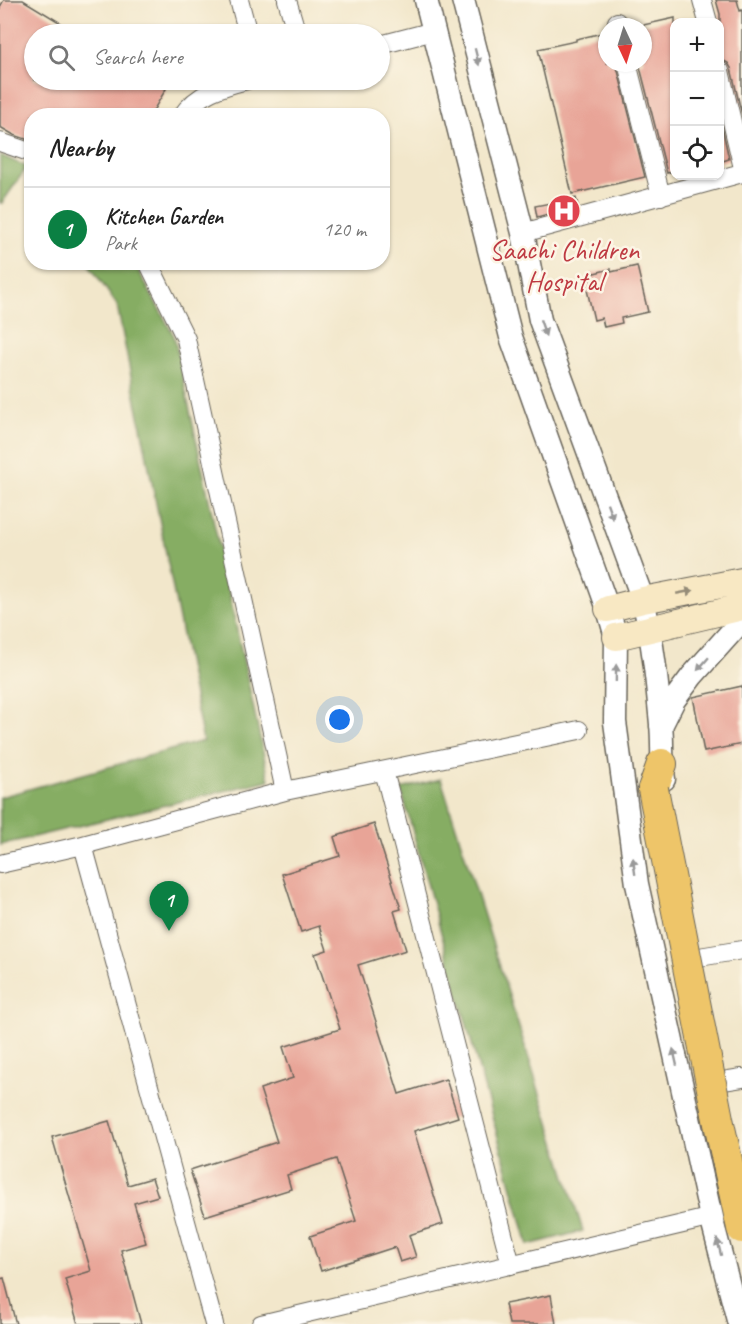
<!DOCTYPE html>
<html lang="en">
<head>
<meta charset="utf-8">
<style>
	body { margin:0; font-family:Caveat,sans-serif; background:#f6f6f6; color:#222 }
	.controls { position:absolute; right:18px; top:18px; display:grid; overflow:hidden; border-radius:12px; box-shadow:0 2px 4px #0004 }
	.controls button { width:54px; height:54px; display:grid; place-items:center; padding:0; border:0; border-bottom:2px solid #e0e0e0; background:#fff; color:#222; font:30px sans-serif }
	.compass { position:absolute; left:598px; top:18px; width:54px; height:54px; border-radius:50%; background:#fff; box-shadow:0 2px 4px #0004; rotate:176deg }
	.you { position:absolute; left:340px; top:720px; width:21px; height:21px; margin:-15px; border:4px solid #fff; border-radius:50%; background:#1a73e8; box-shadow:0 0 0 9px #1a73e833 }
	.badge { display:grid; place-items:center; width:39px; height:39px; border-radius:50%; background:#0b8043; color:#fff; font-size:20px; font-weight:700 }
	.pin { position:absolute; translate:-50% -50px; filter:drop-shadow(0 2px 3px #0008) }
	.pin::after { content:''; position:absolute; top:32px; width:21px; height:18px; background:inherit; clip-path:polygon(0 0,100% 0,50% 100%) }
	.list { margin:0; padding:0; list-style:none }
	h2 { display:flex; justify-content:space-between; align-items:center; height:78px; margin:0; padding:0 24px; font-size:26px }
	h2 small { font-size:20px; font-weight:400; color:#767676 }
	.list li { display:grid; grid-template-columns:39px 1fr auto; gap:18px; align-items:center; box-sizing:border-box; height:84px; padding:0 24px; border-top:2px solid #e0e0e0 }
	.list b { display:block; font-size:22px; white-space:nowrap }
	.list p { margin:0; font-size:20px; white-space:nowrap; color:#767676 }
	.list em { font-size:20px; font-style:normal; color:#767676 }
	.icon { flex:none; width:33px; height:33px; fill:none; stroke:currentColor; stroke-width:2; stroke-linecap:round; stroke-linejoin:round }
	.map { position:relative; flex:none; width:742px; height:1324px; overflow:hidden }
	.search { position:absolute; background:#fff; box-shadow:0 2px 4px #0004; left:24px; top:24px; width:366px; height:66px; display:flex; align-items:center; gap:15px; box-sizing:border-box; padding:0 21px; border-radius:33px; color:#767676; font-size:22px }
	.panel { position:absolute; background:#fff; box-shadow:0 2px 4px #0004; left:24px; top:108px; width:366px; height:162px; border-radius:24px }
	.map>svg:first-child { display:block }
	.forest { fill:#86ad63; stroke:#516440; stroke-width:1.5 }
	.building { fill:#e8a497 }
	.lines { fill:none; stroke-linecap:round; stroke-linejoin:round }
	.minor-casing { stroke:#676359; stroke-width:20 }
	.tertiary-casing { stroke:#676359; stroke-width:25 }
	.secondary-casing { stroke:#676359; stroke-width:28 }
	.trunk-casing { stroke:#676359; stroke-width:32 }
	.minor { stroke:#fff; stroke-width:18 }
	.tertiary { stroke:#fff; stroke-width:22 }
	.secondary { stroke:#f8e8c3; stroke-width:26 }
	.trunk { stroke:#eec569; stroke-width:30 }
	.trunk-bridge-casing { stroke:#676359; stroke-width:32; stroke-linecap:butt }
	.trunk-bridge { stroke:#eec569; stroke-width:30 }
	.oneway { fill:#999 }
	.oneway2 { fill:#958c78 }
	.labels { text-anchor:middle; stroke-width:5; stroke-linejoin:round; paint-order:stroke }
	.health-label { font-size:28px; fill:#be3a42; stroke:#fcf5e5 }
</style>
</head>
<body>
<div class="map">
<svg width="742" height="1324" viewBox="0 0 742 1324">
	<rect width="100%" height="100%" fill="#fcf5e5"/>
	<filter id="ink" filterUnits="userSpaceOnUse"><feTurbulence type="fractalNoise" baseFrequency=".0167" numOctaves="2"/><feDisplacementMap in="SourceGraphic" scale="12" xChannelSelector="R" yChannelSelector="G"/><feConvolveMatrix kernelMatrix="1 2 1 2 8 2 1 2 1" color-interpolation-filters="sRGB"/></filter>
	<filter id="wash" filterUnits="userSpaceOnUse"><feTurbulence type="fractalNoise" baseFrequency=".008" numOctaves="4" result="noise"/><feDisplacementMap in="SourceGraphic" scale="24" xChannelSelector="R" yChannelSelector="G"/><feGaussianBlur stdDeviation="1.35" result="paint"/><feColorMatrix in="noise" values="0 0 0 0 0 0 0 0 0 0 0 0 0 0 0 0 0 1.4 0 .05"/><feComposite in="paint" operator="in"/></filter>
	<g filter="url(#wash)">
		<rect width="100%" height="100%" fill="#f2e7cb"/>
		<path class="forest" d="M0 155 27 167 2 203H0Z
			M88 263H134L174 336 269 780 0 845V797L203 741 117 305Z
			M441 779 583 1231 528 1245 401 789Z"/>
		<g id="blocks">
			<path class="building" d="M4 0H23L79 34H34V80H152L166 89 150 116H32V141L14 135 0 127V7Z
				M716 0H737L740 11 742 10V115L731 68 728 63 722 60 720 46V14Z
				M675 18V171L667 173 639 63H643V25Z
				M607 32V63H616L645 177 572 194 538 49 576 41V39Z
				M720 118 729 159 720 162Z
				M576 198 578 206 537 217 535 206Z
				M637 266 648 312 621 318 622 323 604 327 602 318 594 320 585 281 592 280 590 274 611 269V272Z
				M742 686V744L704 752 693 697Z
				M374 824 401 909 394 911 406 950 358 965 399 1094 446 1079 458 1117 414 1131 443 1224 409 1235 416 1257 400 1262 395 1247 321 1271 310 1236 356 1221 336 1159 287 1175 291 1189 205 1216 190 1170 277 1142 260 1089 293 1078 283 1047 340 1029 315 954 327 950 319 926 301 932 282 874 340 856 334 837Z
				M109 1121 128 1185 152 1178 158 1196 134 1203 146 1243 121 1250 141 1324H78L65 1279 91 1271 52 1137Z
				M4 1278 16 1324H0V1279Z
				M551 1295 556 1324H509L505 1304Z"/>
		</g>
	</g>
	<g filter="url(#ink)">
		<use href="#blocks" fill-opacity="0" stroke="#676359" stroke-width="1.5"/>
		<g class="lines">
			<defs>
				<path id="minor" d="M239 0 248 34
					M287 0 297 34
					M702 0 708 22
					M617 22 618 27
					M380 45 434 31
					M627 63 661 196
					M720 71 742 164
					M182 116C197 93 223 86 247 80
					M0 142 32 153
					M523 233 742 173
					M148 262 186 339 285 791
					M384 771 511 1265
					M83 845 214 1324
					M0 864 83 845 285 791 579 730
					M699 957 742 950
					M723 1081 742 1078
					M261 1324 742 1210"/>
				<path id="tertiary" d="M426 0 511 337 608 609 616 637 615 722 637 884 711 1217 739 1324
					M463 0 523 233 540 320 643 600C653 641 657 682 661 724 663 742 661 761 664 779
					M661 726 674 700 692 676 742 620"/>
				<path id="secondary" d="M608 609 643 600 742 581
					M616 637 742 607"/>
				<path id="trunk" d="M653 789 662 764"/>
			</defs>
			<use href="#minor" class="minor-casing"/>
			<use href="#tertiary" class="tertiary-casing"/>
			<use href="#secondary" class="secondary-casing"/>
			<use href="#trunk" class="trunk-casing"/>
			<use href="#minor" class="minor"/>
			<use href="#tertiary" class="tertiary"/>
			<use href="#secondary" class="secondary"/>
			<use href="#trunk" class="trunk"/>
			<defs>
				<path id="trunk-bridge" d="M653 789 718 1119 742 1228"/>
			</defs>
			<use href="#trunk-bridge" class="trunk-bridge-casing"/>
			<use href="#trunk-bridge" class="trunk-bridge"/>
		</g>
		<defs><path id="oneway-solid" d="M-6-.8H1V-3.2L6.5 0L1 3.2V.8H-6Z" transform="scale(1.5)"/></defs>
		<g class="oneway">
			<use href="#oneway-solid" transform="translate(477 57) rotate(76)"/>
			<use href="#oneway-solid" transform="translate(543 328) rotate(71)"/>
			<use href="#oneway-solid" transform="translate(610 511) rotate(70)"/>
			<use href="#oneway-solid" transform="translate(703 664) rotate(131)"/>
			<use href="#oneway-solid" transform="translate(616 673) rotate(-89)"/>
			<use href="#oneway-solid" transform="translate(634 866) rotate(-98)"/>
			<use href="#oneway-solid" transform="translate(675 1057) rotate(-103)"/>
			<use href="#oneway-solid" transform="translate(719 1247) rotate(-104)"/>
		</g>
		<use class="oneway2" href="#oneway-solid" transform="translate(685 592) rotate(-11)"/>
	</g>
	<defs>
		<symbol id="hospital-disc" viewBox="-11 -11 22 22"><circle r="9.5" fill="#e0444e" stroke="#fcf5e5"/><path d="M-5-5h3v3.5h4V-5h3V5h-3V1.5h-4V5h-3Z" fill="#fff"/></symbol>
	</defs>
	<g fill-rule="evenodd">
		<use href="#hospital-disc" x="545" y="192" width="38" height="38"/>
	</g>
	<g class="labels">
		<g class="health-label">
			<text x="564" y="259">Saachi Children<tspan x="564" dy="32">Hospital</tspan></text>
		</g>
	</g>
</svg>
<div class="controls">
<button>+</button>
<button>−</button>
<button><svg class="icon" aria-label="locate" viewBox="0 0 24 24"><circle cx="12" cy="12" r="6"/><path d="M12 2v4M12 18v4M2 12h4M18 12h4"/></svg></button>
</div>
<svg class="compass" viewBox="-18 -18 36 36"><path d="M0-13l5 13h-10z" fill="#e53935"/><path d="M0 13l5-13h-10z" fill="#767676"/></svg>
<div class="you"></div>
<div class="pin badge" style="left:169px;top:931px">1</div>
<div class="search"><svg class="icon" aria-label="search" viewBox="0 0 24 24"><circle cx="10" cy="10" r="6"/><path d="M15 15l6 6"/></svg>Search here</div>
<section class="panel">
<h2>Nearby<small></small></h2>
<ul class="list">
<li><span class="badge">1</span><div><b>Kitchen Garden</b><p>Park</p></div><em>120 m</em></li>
</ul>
</section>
</div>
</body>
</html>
